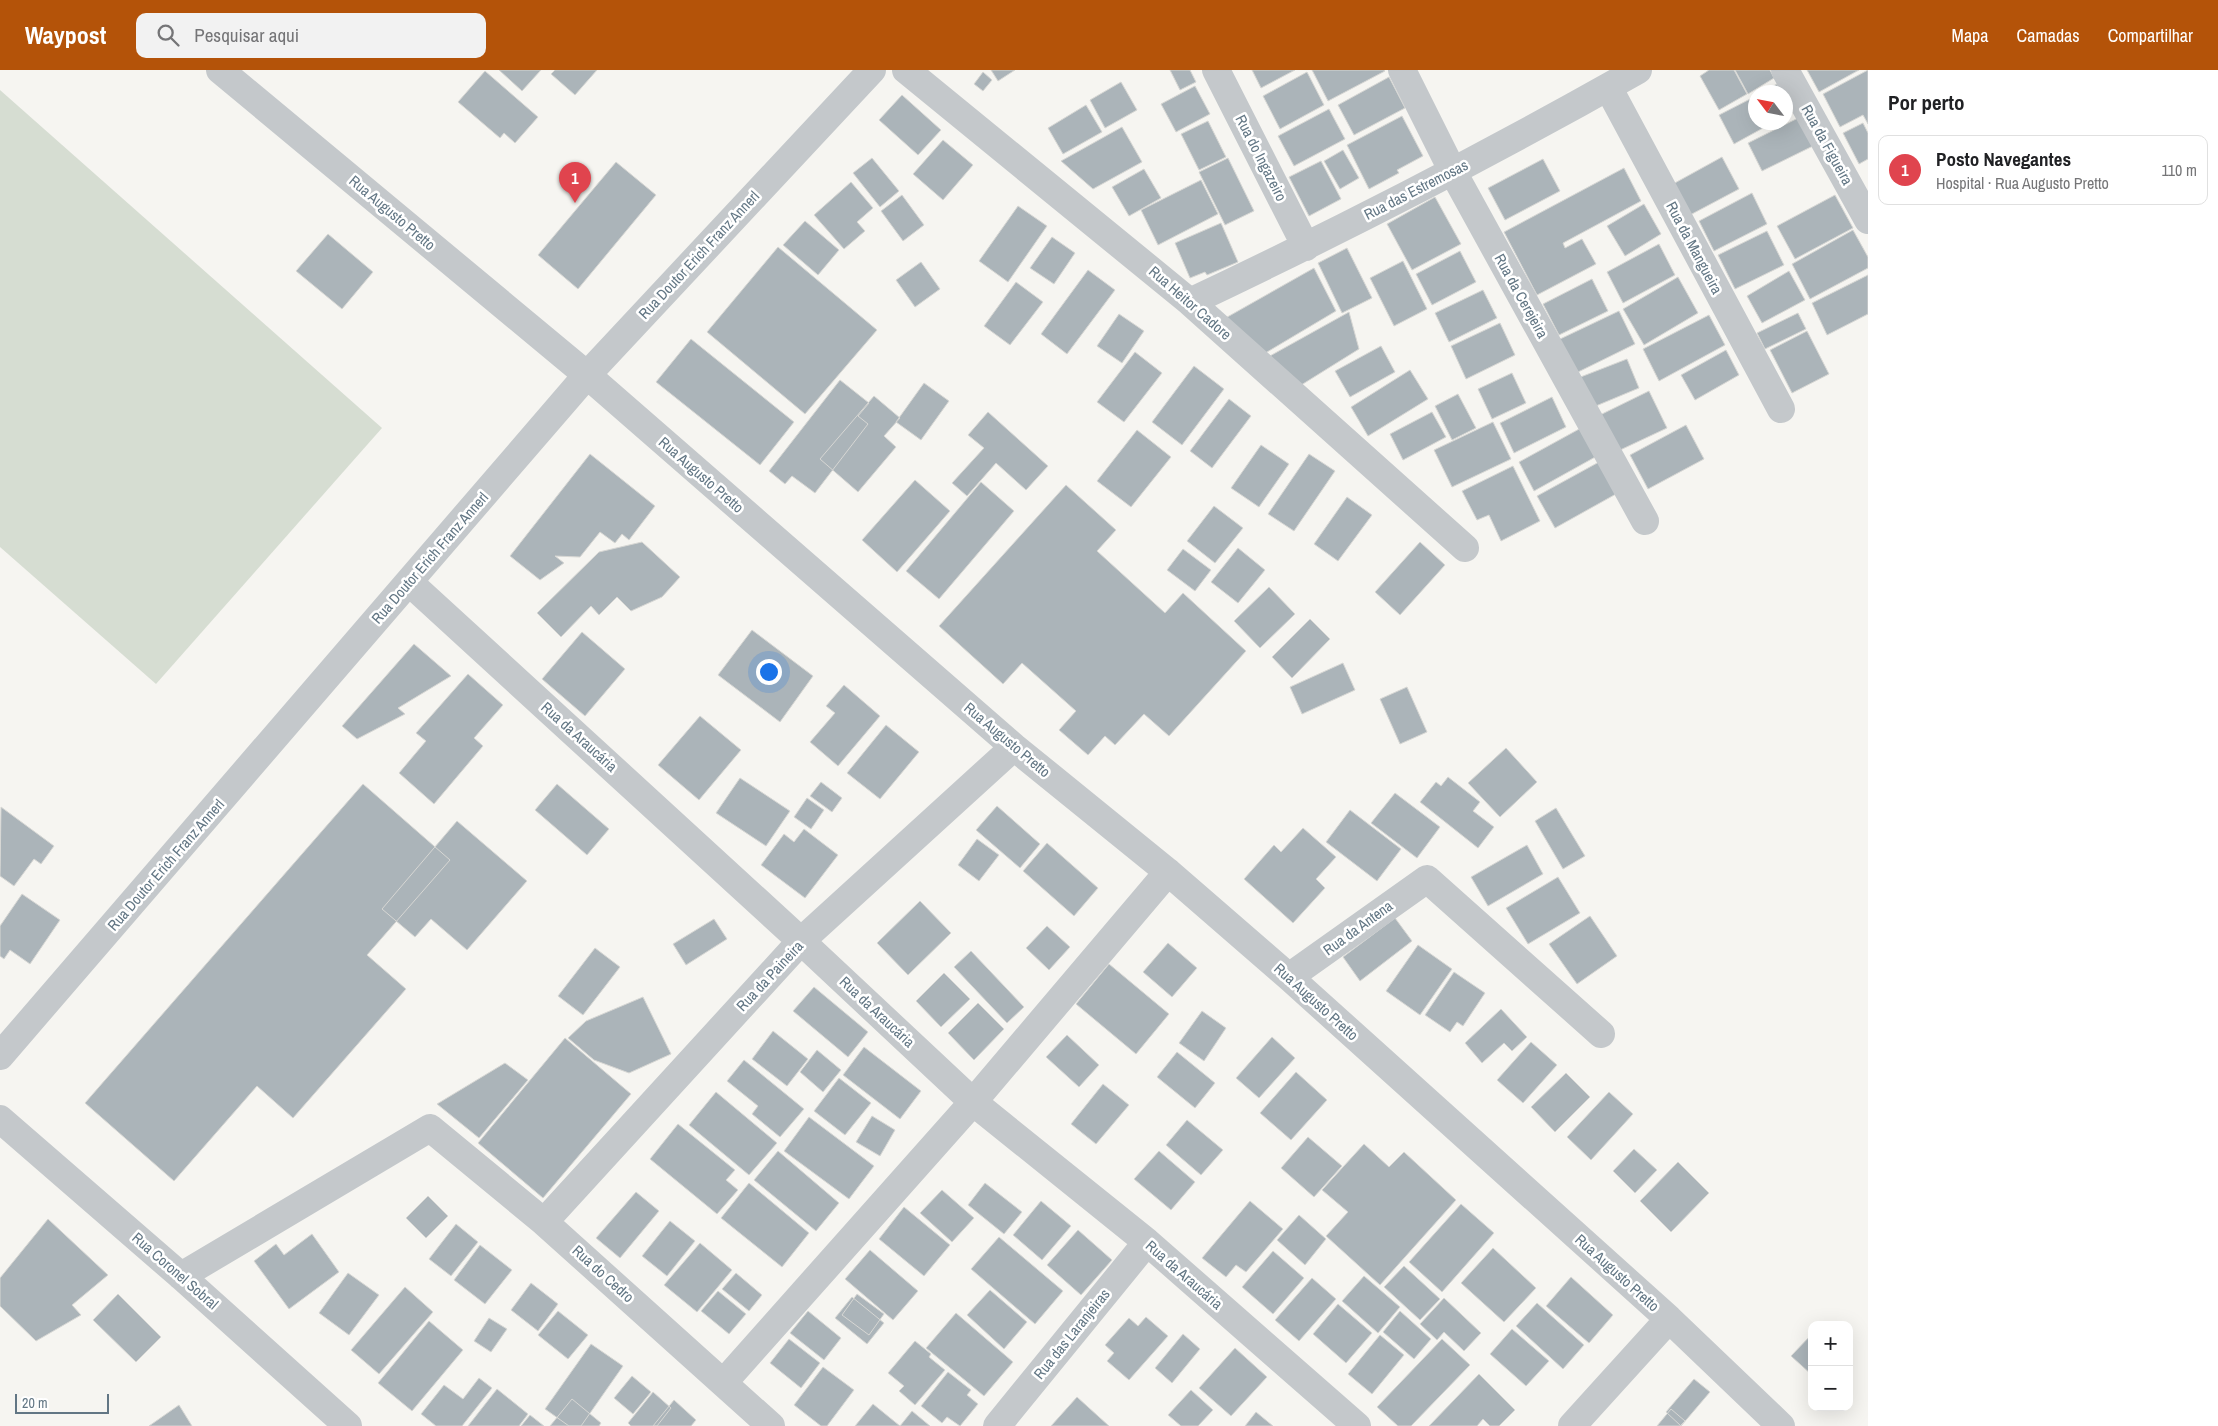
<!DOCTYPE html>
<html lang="pt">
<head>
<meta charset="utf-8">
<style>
	body { margin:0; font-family:"Archivo Narrow",sans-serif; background:#f2f2f2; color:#202124 }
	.controls { position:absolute; right:15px; bottom:15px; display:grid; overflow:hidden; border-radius:10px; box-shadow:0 5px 20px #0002 }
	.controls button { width:45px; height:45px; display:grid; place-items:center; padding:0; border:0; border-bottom:1px solid #e0e0e0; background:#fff; color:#202124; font:25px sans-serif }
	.compass { position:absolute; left:1748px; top:15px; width:45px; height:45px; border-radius:50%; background:#fff; box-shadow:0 5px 20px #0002; rotate:302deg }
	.scale { position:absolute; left:15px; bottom:12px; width:94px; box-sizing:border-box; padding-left:5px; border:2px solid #627684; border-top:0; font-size:14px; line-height:18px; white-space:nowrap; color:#627684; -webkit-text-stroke:4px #fff; paint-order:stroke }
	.you { position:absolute; left:768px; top:601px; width:18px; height:18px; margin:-12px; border:4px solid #fff; border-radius:50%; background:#1a73e8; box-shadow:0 0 0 8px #1a73e833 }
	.badge { display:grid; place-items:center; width:32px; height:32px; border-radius:50%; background:#b45309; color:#fff; font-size:16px; font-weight:700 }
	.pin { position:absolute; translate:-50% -41px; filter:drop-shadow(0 1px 2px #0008) }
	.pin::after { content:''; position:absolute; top:26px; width:18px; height:15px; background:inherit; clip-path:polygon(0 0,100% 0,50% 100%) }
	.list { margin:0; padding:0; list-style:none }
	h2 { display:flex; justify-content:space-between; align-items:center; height:65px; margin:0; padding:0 20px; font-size:21px }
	h2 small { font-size:16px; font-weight:400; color:#757577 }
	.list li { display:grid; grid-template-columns:32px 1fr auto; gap:15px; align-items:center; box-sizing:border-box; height:70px; margin:0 10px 10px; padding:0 10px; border:1px solid #e0e0e0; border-radius:10px }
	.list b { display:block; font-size:19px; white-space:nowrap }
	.list p { margin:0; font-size:16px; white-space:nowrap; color:#757577 }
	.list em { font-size:16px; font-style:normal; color:#757577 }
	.icon { flex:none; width:28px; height:28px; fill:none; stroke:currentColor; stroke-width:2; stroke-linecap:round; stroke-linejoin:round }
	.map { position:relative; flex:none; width:1868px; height:1356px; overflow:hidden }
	header { display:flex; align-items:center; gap:30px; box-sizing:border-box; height:70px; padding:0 25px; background:#b45309; color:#fff }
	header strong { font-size:24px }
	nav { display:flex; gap:28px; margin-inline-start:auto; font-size:18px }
	.search { width:350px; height:45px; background:#f2f2f2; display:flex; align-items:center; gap:12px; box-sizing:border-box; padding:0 18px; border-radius:10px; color:#757577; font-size:19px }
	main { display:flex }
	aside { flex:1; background:#fff }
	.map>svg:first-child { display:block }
	.green { fill:#d6ddd2 }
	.building { fill:#abb4b9; stroke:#d7d7d4 }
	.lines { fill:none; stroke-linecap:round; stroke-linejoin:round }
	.minor { stroke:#c4c8cb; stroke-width:28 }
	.labels { text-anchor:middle; stroke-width:5; stroke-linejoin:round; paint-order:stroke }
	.street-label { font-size:15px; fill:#627684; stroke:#fff }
</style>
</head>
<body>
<header>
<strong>Waypost</strong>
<div class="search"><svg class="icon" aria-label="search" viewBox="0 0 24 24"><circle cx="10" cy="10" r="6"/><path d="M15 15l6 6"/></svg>Pesquisar aqui</div>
<nav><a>Mapa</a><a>Camadas</a><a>Compartilhar</a></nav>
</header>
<main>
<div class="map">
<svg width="1868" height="1356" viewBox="0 0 1868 1356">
	<rect width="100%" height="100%" fill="#f6f5f1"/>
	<path class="green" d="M0 20 382 358 156 614 0 477Z"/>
	<path class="building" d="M499 0H541L522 21Z
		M555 0H597L575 25 551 4Z
		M991 0H1015L998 11Z
		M1170 0H1190L1196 12 1180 20Z
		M1252 0H1295L1261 18Z
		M1312 0H1384L1385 1 1328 31Z
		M1709 0H1734L1747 24 1719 40 1700 6Z
		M1735 0H1770L1774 8 1748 24Z
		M1807 0H1859L1819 22Z
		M1868 0V54L1863 45 1840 57 1823 24Z
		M485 1 538 47 515 73 504 63 500 68 458 32Z
		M983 2 992 10 983 21 974 14Z
		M1307 2 1324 35 1280 59 1263 26Z
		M1389 7 1405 38 1354 65 1338 35Z
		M1121 12 1137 40 1105 58 1090 30Z
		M1777 14 1781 22H1762Z
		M1195 16 1210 44 1176 62 1161 34Z
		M902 25 941 60 918 85 879 50Z
		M1756 26V52H1774L1734 74 1719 45Z
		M1086 35 1102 62 1063 84 1048 58Z
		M1329 39 1345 69 1294 96 1278 66Z
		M1402 46 1423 86 1397 100 1399 103 1369 119 1347 75Z
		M1798 48 1813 76 1762 101 1748 73Z
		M1208 51 1226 87 1199 100 1181 64Z
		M1863 53 1868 63V89L1859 94 1843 63Z
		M1122 57 1142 92 1093 119 1061 91Z
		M943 70 973 95 943 130 913 104Z
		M1343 80 1359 108 1340 119 1324 91Z
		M1722 87 1739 119 1690 145 1673 114Z
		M872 88 899 121 880 137 853 103Z
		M1228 88 1254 141 1225 155 1199 102Z
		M1543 89 1560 121 1505 150 1488 118Z
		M1321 91 1341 129 1309 146 1289 107Z
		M616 92 656 125 578 219 538 185Z
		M1624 98 1641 131 1563 173 1565 178 1582 169 1596 194 1537 225 1504 162Z
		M1144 99 1161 128 1129 146 1112 117Z
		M1201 110 1218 144 1158 175 1141 140Z
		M851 112 873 138 857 152 865 161 844 179 814 145Z
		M1752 123 1767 154 1714 181 1699 151Z
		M902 125 924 155 903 171 881 141Z
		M1835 125 1853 158 1795 189 1777 156Z
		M1435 127 1461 174 1412 200 1387 154Z
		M1644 134 1661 164 1625 186 1607 156Z
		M1018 136 1047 156 1008 212 979 191Z
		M805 151 839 180 818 205 783 175Z
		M1221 153 1238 192 1207 205 1205 202 1190 208 1175 173Z
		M1853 160 1868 187V198L1810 229 1792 194Z
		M1767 161 1784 195 1735 219 1718 185Z
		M328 164 373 202 342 239 296 201Z
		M1052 167 1075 183 1054 214 1030 198Z
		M1659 174 1675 205 1623 233 1607 202Z
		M778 177 877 260 805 344 707 262Z
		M1347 178 1372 228 1342 243 1318 193Z
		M1460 181 1476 212 1432 235 1416 204Z
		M1403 191 1427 239 1394 256 1370 208Z
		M921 192 940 219 915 237 896 210Z
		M1314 198 1336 241 1262 285 1222 250Z
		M1088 200 1115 220 1067 284 1041 264Z
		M1789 201 1805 230 1762 253 1747 226Z
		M1868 205V244L1827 265 1812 233Z
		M1678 207 1698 243 1644 275 1623 239Z
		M1592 209 1608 241 1559 265 1543 234Z
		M1016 212 1043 232 1010 275 984 256Z
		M1483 220 1497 248 1449 272 1435 243Z
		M1619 241 1635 274 1574 304 1558 270Z
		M1349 242 1359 279 1298 317 1268 287Z
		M1798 243 1806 259 1765 279 1757 263Z
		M1119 244 1144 261 1122 293 1097 276Z
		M1709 245 1725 275 1659 311 1643 279Z
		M1500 253 1515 285 1466 309 1451 276Z
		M1807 261 1829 304 1792 323 1770 280Z
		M691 269 794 352 760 395 656 312Z
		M1381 276 1395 302 1350 327 1335 301Z
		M1726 280 1739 305 1695 330 1681 305Z
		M1135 282 1162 303 1124 352 1097 332Z
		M1627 289 1639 318 1591 338 1578 308Z
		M1194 296 1224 319 1182 375 1152 352Z
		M1410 300 1428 329 1368 366 1351 337Z
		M1512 303 1526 333 1492 349 1478 319Z
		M840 310 869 333 858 346 868 354 815 423 792 406 785 414 769 401Z
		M924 313 949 331 921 370 896 352Z
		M1649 321 1667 358 1618 381 1600 345Z
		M1458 324 1476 358 1452 370 1435 336Z
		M874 326 900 348 884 366 896 377 858 422 820 389Z
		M1552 327 1566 357 1514 383 1500 353Z
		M1229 329 1251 346 1212 398 1190 381Z
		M988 342 1048 396 1026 420 996 393 967 426 952 413 984 378 968 365Z
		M1432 342 1446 367 1403 390 1390 364Z
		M1493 352 1511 389 1452 417 1434 380Z
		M1686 355 1704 389 1648 419 1630 385Z
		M1581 358 1597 386 1534 421 1519 392Z
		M1137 360 1171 387 1131 437 1097 411Z
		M1261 375 1289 394 1259 437 1231 418Z
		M590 384 655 436 629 470 622 464 615 473 600 462 580 487 555 486 564 493 540 510 510 486Z
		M1309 384 1335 401 1294 461 1268 444Z
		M1599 392 1616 424 1555 458 1537 426Z
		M1513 396 1540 451 1501 471 1489 445 1477 450 1462 421Z
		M915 410 950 441 897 502 862 470Z
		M981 412 1014 441 939 529 906 501Z
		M1066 415 1116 460 1097 481 1165 543 1183 523 1246 581 1169 666 1144 644 1115 675 1105 666 1088 685 1059 660 1076 641 1022 593 1003 614 939 556Z
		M1347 427 1372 445 1338 491 1314 474Z
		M1214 436 1243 458 1215 493 1187 471Z
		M642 472 680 507 662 527 631 541 617 527 599 545 591 536 561 567 537 543 599 482Z
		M1420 472 1445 495 1400 545 1375 522Z
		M1238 478 1265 500 1238 533 1211 512Z
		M1183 479 1211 500 1195 521 1167 500Z
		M1269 517 1295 544 1260 578 1234 551Z
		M1310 549 1330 569 1292 608 1272 587Z
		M752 560 813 606 780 652 718 605Z
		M582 562 625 599 585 646 542 609Z
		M414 574 451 606 398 638 405 644 357 669 342 656Z
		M1343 593 1355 620 1302 644 1290 617Z
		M468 604 503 635 474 668 483 676 434 734 399 703 426 671 416 663Z
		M844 615 880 646 838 696 810 672 835 643 826 636Z
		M1407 617 1427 662 1400 674 1380 629Z
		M700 646 741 680 699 730 658 695Z
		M886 655 919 682 880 729 847 703Z
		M1506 678 1537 712 1500 747 1468 713Z
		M1448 707 1480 732 1473 741 1494 757 1478 778 1420 732 1436 712 1441 716Z
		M740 708 790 741 766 776 716 743Z
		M821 712 842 728 832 742 810 726Z
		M363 714 450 790 367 885 406 919 293 1048 257 1016 174 1111 85 1033Z
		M557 714 609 759 587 785 535 740Z
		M1395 723 1440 757 1417 788 1371 753Z
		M807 728 824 740 811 759 794 747Z
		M997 736 1040 774 1020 798 976 760Z
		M1 737 54 776 41 794 34 789 14 816 0 806Z
		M1556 738 1585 786 1563 799 1535 751Z
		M1350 740 1401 779 1377 811 1326 772Z
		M457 751 527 811 467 880 431 849 415 867 382 839Z
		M1303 758 1336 787 1316 809 1325 818 1293 853 1244 809 1274 775 1281 782Z
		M804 759 838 785 805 828 761 795 784 764 794 772Z
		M977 769 999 785 979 811 958 795Z
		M1047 773 1098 818 1074 846 1023 801Z
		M1527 775 1543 804 1488 836 1471 807Z
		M1558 807 1580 843 1528 874 1506 838Z
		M22 824 60 850 30 894 10 880 4 889 0 886V856Z
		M920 831 951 863 908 905 877 873Z
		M1590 846 1617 886 1577 914 1549 874Z
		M1395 848 1412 871 1360 911 1343 887Z
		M714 849 727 869 686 895 673 874Z
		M1047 856 1070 877 1049 900 1026 878Z
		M1168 873 1197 898 1172 927 1143 902Z
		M1418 875 1452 899 1420 945 1386 921Z
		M595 878 620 897 583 945 558 926Z
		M971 881 1024 937 1007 953 954 897Z
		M1109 894 1169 944 1136 984 1076 934Z
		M1454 902 1485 923 1463 956 1457 952 1450 962 1425 945Z
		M944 903 970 929 941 957 916 931Z
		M814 917 868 962 848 987 793 941Z
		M643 927 671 984 629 1003 594 990 568 968 586 951Z
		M978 933 1004 959 974 990 948 963Z
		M1501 939 1527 967 1512 981 1504 973 1482 993 1465 973Z
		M1202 941 1226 958 1204 991 1179 973Z
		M773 961 808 989 787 1016 752 989Z
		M1067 965 1099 995 1079 1017 1046 987Z
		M1272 967 1295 988 1259 1028 1236 1008Z
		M565 968 631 1024 543 1128 478 1073Z
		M1531 972 1557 995 1523 1033 1497 1010Z
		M864 977 921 1021 900 1049 843 1005Z
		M817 980 841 1000 823 1022 800 1002Z
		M1177 982 1215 1013 1195 1038 1157 1007Z
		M744 990 804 1039 780 1067 752 1044 758 1036 727 1011Z
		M505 993 528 1010 479 1068 437 1034Z
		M1296 1002 1327 1030 1291 1070 1260 1043Z
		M1566 1003 1590 1027 1555 1062 1531 1037Z
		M839 1008 871 1033 845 1065 814 1041Z
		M1103 1014 1129 1035 1096 1074 1071 1054Z
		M716 1022 777 1073 749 1105 689 1055Z
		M1609 1022 1633 1044 1591 1090 1567 1067Z
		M872 1046 895 1060 880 1086 856 1072Z
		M809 1047 874 1096 849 1129 784 1081Z
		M1187 1050 1223 1080 1201 1105 1166 1075Z
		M678 1054 735 1100 726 1110 738 1120 717 1144 650 1089Z
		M1308 1067 1342 1096 1314 1127 1281 1098Z
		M1364 1074 1389 1097 1404 1082 1456 1130 1380 1215 1326 1166 1348 1142 1322 1120Z
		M1634 1079 1657 1100 1635 1123 1613 1101Z
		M778 1081 839 1133 816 1161 754 1110Z
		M1159 1081 1195 1112 1171 1140 1134 1109Z
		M1678 1092 1709 1123 1671 1162 1640 1131Z
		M749 1113 809 1163 782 1197 721 1148Z
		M985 1113 1022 1142 1004 1164 968 1135Z
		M942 1120 974 1148 952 1172 920 1143Z
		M636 1122 659 1141 620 1188 596 1168Z
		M428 1126 448 1146 426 1168 406 1148Z
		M1041 1131 1071 1156 1042 1190 1013 1165Z
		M1250 1131 1283 1159 1246 1202 1236 1195 1226 1207 1202 1188Z
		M1461 1134 1494 1163 1442 1222 1409 1192Z
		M904 1137 950 1175 924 1206 879 1169Z
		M1299 1145 1326 1169 1305 1195 1277 1170Z
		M48 1149 108 1205 72 1235 81 1245 36 1271 0 1236V1208Z
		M670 1151 695 1171 667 1206 642 1186Z
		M456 1154 478 1172 451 1206 429 1189Z
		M1078 1160 1112 1190 1081 1225 1047 1195Z
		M312 1164 339 1202 289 1239 254 1191 276 1174 284 1185Z
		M999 1167 1063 1221 1035 1254 971 1199Z
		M700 1173 732 1200 697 1242 664 1215Z
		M480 1175 512 1200 485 1234 454 1210Z
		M1493 1178 1536 1218 1504 1252 1461 1213Z
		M870 1180 918 1221 893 1250 845 1209Z
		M1273 1181 1304 1208 1273 1244 1242 1217Z
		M1404 1196 1440 1229 1420 1250 1384 1217Z
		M348 1203 379 1225 349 1265 319 1243Z
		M736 1203 762 1225 749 1241 722 1219Z
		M1364 1206 1400 1237 1378 1263 1342 1231Z
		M1571 1207 1613 1245 1589 1273 1546 1236Z
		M1312 1208 1336 1229 1299 1271 1275 1250Z
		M531 1213 558 1234 538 1261 511 1240Z
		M405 1217 433 1242 379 1304 351 1280Z
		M990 1220 1027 1252 1004 1279 967 1245Z
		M718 1221 746 1244 729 1264 701 1241Z
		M118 1224 161 1267 136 1292 93 1250Z
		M857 1224 884 1244 869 1265 842 1245Z
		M852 1227 884 1253 867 1274 835 1248Z
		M1444 1228 1481 1263 1464 1281 1444 1262 1437 1270 1420 1254Z
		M1537 1233 1584 1275 1563 1299 1516 1256Z
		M1338 1234 1372 1263 1346 1293 1313 1264Z
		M558 1241 588 1265 568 1289 538 1265Z
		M808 1241 841 1268 824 1290 790 1263Z
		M1400 1241 1431 1269 1414 1289 1383 1262Z
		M956 1243 1013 1292 984 1326 926 1278Z
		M1146 1247 1168 1266 1129 1310 1107 1291 1114 1283 1105 1275 1129 1248 1138 1256Z
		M489 1248 507 1259 491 1282 474 1271Z
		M429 1251 463 1280 412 1341 378 1313Z
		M1512 1259 1549 1291 1526 1316 1490 1284Z
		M1183 1264 1200 1279 1172 1313 1155 1298Z
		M1812 1264V1305L1791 1286Z
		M1380 1265 1404 1285 1372 1324 1348 1304Z
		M789 1269 820 1293 801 1318 770 1293Z
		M1442 1269 1470 1295 1411 1356H1398L1377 1337Z
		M915 1271 931 1284 929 1287 945 1300 915 1335 899 1321 904 1316 888 1303Z
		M591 1274 623 1296 581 1356H569L545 1339Z
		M1235 1278 1267 1307 1231 1346 1199 1318Z
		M823 1297 854 1320 827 1356H821L794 1335Z
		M948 1302 971 1320 967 1325 978 1334 960 1356 947 1347 942 1353 921 1336Z
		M1479 1304 1515 1340 1499 1356H1490L1483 1349 1477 1356H1429Z
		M632 1306 651 1322 633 1344 614 1328Z
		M479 1308 492 1318 462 1356H436L421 1344 444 1315 463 1329Z
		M1694 1309 1710 1322 1681 1356 1666 1342Z
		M497 1319 528 1344 519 1356H468Z
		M1191 1320 1213 1340 1198 1356H1181L1168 1345Z
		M653 1322 671 1338 657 1356H631L628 1353Z
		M1077 1327 1109 1356H1051Z
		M572 1329 601 1353 599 1356H550Z
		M674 1330 696 1350 691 1356H653Z
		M873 1334 900 1356 912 1341 930 1356H855Z
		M179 1335 192 1356H149Z
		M1671 1339 1685 1351 1680 1356H1657Z
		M1256 1342 1273 1356H1245Z
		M530 1345 544 1356H521Z"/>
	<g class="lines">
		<path class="minor" d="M220 0 587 305 1014 677 1168 802 1289 907 1669 1249 1781 1356
			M906 0 1190 232 1465 478
			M1216 0 1306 177
			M1402 0 1453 102 1645 451
			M1785 0 1868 150
			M1608 17 1781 339
			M1190 232C1342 160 1492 83 1638 0
			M410 513 801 871 973 1032 1147 1172 1357 1356
			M1289 907 1427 809 1601 964
			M0 986 587 305 872 0
			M0 1049 181 1206 348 1356
			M544 1152 801 871 1014 677
			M181 1206 430 1058 544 1152 771 1356
			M724 1312 973 1032 1168 802
			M997 1356 1147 1172
			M1572 1356 1669 1249"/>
	</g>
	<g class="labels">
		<g class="street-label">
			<text transform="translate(1827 75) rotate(61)" y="5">Rua da Figueira</text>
			<text transform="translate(1261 88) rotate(63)" y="5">Rua do Ingazeiro</text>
			<text transform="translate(1416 120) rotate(-27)" y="5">Rua das Estremosas</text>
			<text transform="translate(392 143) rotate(40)" y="5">Rua Augusto Pretto</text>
			<text transform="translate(1694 178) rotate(62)" y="5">Rua da Mangueira</text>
			<text transform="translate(699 185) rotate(-47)" y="5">Rua Doutor Erich Franz Annerl</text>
			<text transform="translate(1521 226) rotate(61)" y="5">Rua da Cerejeira</text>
			<text transform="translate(1190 233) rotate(41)" y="5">Rua Heitor Cadore</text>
			<text transform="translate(701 405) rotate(41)" y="5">Rua Augusto Pretto</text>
			<text transform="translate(430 488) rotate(-49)" y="5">Rua Doutor Erich Franz Annerl</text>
			<text transform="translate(579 667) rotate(42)" y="5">Rua da Araucária</text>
			<text transform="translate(1007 670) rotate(40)" y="5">Rua Augusto Pretto</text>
			<text transform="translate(166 795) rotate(-49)" y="5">Rua Doutor Erich Franz Annerl</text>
			<text transform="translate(1358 858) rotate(-36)" y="5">Rua da Antena</text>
			<text transform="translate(770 906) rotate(-47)" y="5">Rua da Paineira</text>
			<text transform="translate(1316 932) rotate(42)" y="5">Rua Augusto Pretto</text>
			<text transform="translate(877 942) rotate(43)" y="5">Rua da Araucária</text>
			<text transform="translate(175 1201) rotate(41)" y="5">Rua Coronel Sobral</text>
			<text transform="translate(1617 1203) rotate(42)" y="5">Rua Augusto Pretto</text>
			<text transform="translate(603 1204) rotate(42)" y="5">Rua do Cedro</text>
			<text transform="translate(1184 1205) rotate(41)" y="5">Rua da Araucária</text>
			<text transform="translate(1072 1264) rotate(-51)" y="5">Rua das Laranjeiras</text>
		</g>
	</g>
</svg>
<div class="controls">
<button>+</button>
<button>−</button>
</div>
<svg class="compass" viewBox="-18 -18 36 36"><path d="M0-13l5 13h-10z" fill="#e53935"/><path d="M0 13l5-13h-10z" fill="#757577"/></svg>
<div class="scale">20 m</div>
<div class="you"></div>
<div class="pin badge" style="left:575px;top:133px;background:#e0444e">1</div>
</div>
<aside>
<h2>Por perto<small></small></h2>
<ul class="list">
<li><span class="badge" style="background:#e0444e">1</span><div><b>Posto Navegantes</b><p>Hospital · Rua Augusto Pretto</p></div><em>110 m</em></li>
</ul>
</aside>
</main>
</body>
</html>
